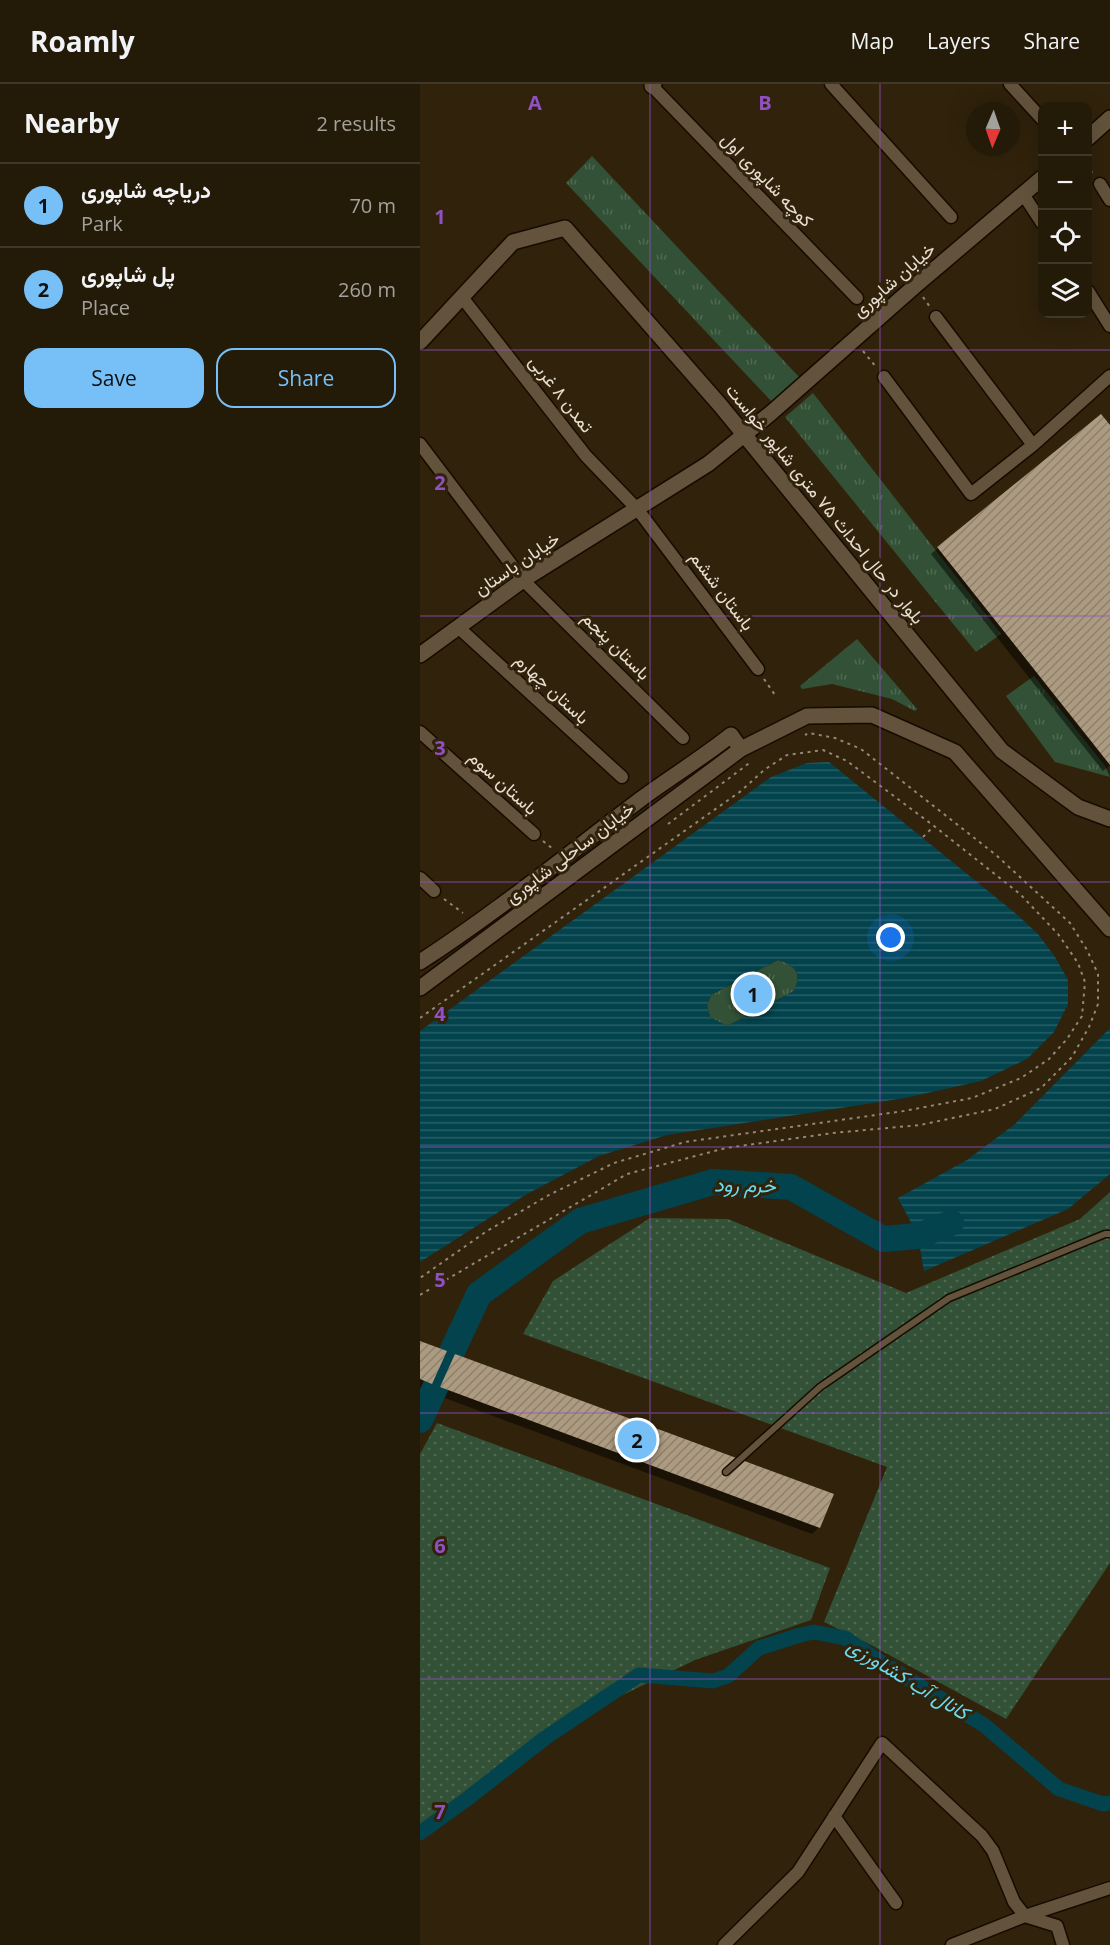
<!DOCTYPE html>
<html lang="en">
<head>
<meta charset="utf-8">
<style>
	body { margin:0; font-family:"Open Sans",Vazirmatn,sans-serif; background:#2c2312; color:#f1f3f6 }
	.controls { position:absolute; right:18px; top:18px; display:grid; overflow:hidden; border-radius:12px; box-shadow:0 6px 24px #0002 }
	.controls button { width:54px; height:54px; display:grid; place-items:center; padding:0; border:0; border-bottom:2px solid #413829; background:#241a08; color:#f1f3f6; font:30px sans-serif }
	.compass { position:absolute; left:546px; top:18px; width:54px; height:54px; border-radius:50%; background:#241a08; box-shadow:0 6px 24px #0002; rotate:182deg }
	.you { position:absolute; left:471px; top:854px; width:21px; height:21px; margin:-15px; border:4px solid #fff; border-radius:50%; background:#1a73e8; box-shadow:0 0 0 9px #1a73e833 }
	.badge { display:grid; place-items:center; width:39px; height:39px; border-radius:50%; background:#76c0f7; color:#111; font-size:20px; font-weight:700 }
	.pin { position:absolute; translate:-50% -50%; border:3px solid #fff; box-shadow:0 2px 6px #0006 }
	.list { margin:0; padding:0; list-style:none }
	h2 { display:flex; justify-content:space-between; align-items:center; height:78px; margin:0; padding:0 24px; font-size:26px }
	h2 small { font-size:20px; font-weight:400; color:#a3a19c }
	.list li { display:grid; grid-template-columns:39px 1fr auto; gap:18px; align-items:center; box-sizing:border-box; height:84px; padding:0 24px; border-top:2px solid #413829 }
	.list b { display:block; font-size:22px; white-space:nowrap }
	.list p { margin:0; font-size:20px; white-space:nowrap; color:#a3a19c }
	.list em { font-size:20px; font-style:normal; color:#a3a19c }
	.actions { display:flex; gap:12px; padding:18px 24px }
	.actions a { flex:1; padding:14px 0; border:2px solid #76c0f7; border-radius:18px; text-align:center; font-size:21px; color:#76c0f7 }
	.actions .main { background:#76c0f7; color:#111 }
	.icon { flex:none; width:33px; height:33px; fill:none; stroke:currentColor; stroke-width:2; stroke-linecap:round; stroke-linejoin:round }
	.map { position:relative; flex:none; width:690px; height:1861px; overflow:hidden }
	header { display:flex; align-items:center; gap:36px; box-sizing:border-box; height:84px; padding:0 30px; background:#241a08; border-bottom:2px solid #413829 }
	header strong { font-size:28px }
	nav { display:flex; gap:33px; margin-inline-start:auto; font-size:21px }
	main { display:flex }
	aside { flex:1; background:#241a08 }
	.map>svg:first-child { display:block }
	.grass { fill:url(#grass-tufts) }
	.park { fill:url(#park-dots) }
	.water { fill:url(#water-rules); fill-rule:evenodd }
	.shadow { fill:#0007 }
	.lines { fill:none; stroke-linecap:round; stroke-linejoin:round }
	.canal { stroke:#03434d; stroke-width:15 }
	.river { stroke:#03434d; stroke-width:26 }
	.building { fill:url(#building-hatch) }
	.service-casing { stroke:#170b00; stroke-width:9 }
	.minor-casing { stroke:#170b00; stroke-width:15 }
	.tertiary-casing { stroke:#170b00; stroke-width:18 }
	.path { stroke:#938877; stroke-width:2; stroke-dasharray:3 4.5; stroke-linecap:butt }
	.service { stroke:#63533c; stroke-width:6 }
	.minor { stroke:#63533c; stroke-width:12 }
	.tertiary { stroke:#63533c; stroke-width:15 }
	.grid { fill:none; stroke:#9150c3; stroke-width:1.5; stroke-opacity:0.55 }
	.labels { text-anchor:middle; stroke-width:6; stroke-linejoin:round; paint-order:stroke }
	.street-label { font-size:18px; fill:#e7ded1; stroke:#30220b }
	.water-label { font-size:20px; font-style:italic; fill:#6bdaef; stroke:#30220b }
	.grid-label { font-size:20px; text-anchor:middle; font-weight:bold; fill:#9150c3; stroke:#30220b; stroke-width:6; stroke-linejoin:round; paint-order:stroke }
</style>
</head>
<body>
<header>
<strong>Roamly</strong>
<nav><a>Map</a><a>Layers</a><a>Share</a></nav>
</header>
<main>
<aside>
<h2>Nearby<small>2 results</small></h2>
<ul class="list">
<li><span class="badge">1</span><div><b>دریاچه شاپوری</b><p>Park</p></div><em>70 m</em></li>
<li><span class="badge">2</span><div><b>پل شاپوری</b><p>Place</p></div><em>260 m</em></li>
</ul>
<div class="actions"><a class="main">Save</a><a>Share</a></div>
</aside>
<div class="map">
<svg width="690" height="1861" viewBox="0 0 690 1861">
	<defs>
		<pattern id="grass-tufts" width="24" height="20" patternUnits="userSpaceOnUse" patternTransform="scale(1.5)"><rect width="24" height="20" fill="#325136"/><path d="M3 7l-1-3M5 7V3M7 7l1-3M15 17l-1-3M17 17v-4M19 17l1-3" fill="none" stroke="#506a52"/></pattern>
		<pattern id="park-dots" width="8" height="8" patternUnits="userSpaceOnUse" patternTransform="scale(1.5)"><rect width="8" height="8" fill="#325136"/><path d="M2 2h.1M6 6h.1" fill="none" stroke="#506a52" stroke-width="1.8" stroke-linecap="round"/></pattern>
		<pattern id="water-rules" width="6" height="5" patternUnits="userSpaceOnUse" patternTransform="scale(1.5)"><rect width="6" height="5" fill="#03434d"/><path d="M0 2.5h6" fill="none" stroke="#285e66"/></pattern>
		<pattern id="building-hatch" width="6" height="6" patternUnits="userSpaceOnUse" patternTransform="scale(1.5)"><rect width="6" height="6" fill="#ac9b81"/><path d="M-1 1l2-2M0 6l6-6M5 7l2-2" fill="none" stroke="#8d816d"/></pattern>
	</defs>
	<rect width="100%" height="100%" fill="#30220b"/>
	<path class="grass" d="M172 72 380 294 352 318 146 99Z
		M393 309 581 550 556 568 365 333Z
		M437 555 497 625 495 627 472 615 412 600 382 605 380 602Z
		M614 592 685 682 690 693 635 678 586 612Z
		M358 876C376 881 382 890 374 907L307 942 290 933 287 921 291 911Z"/>
	<path class="park" d="M690 1108V1479L586 1635 451 1561 404 1538 467 1383 103 1250 133 1197 230 1134 308 1135 486 1209 660 1135Z
		M17 1339 410 1484 391 1536 275 1576 114 1654 0 1750V1370Z"/>
	<path class="water" d="M409 678 594 828 618 850 635 873 648 896V920L634 948 607 975 561 997 485 1014 247 1051 179 1072 107 1110 0 1178V947L351 693 387 679ZM358 876C376 881 382 890 374 907L307 942 290 933 287 921 291 911Z
		M690 944V1090L648 1125 504 1187 498 1152 478 1114 547 1076 595 1040Z"/>
	<path class="shadow" d="M690 343V681L683 687 511 470 518 464Z
		M0 1258 11 1299 4 1306 0 1304Z
		M36 1272 399 1443 392 1450 14 1310 29 1279Z"/>
	<g class="lines">
		<path class="canal" d="M0 1749 47 1715 125 1654 219 1591 293 1597 308 1592 339 1564 380 1551 394 1548 425 1554 459 1577 564 1641 639 1705 683 1720 690 1719"/>
		<path class="river" d="M0 1336 59 1210 160 1137 293 1098 371 1103 463 1155 498 1152 531 1139"/>
	</g>
	<path class="building" d="M681 330 690 341V681L517 463Z
		M0 1257 27 1267 12 1300 0 1295Z
		M35 1270 414 1410 400 1444 20 1303Z"/>
	<g class="lines">
		<defs>
			<path id="service" d="M306 1388 400 1303 529 1214 685 1150H690"/>
			<path id="minor" d="M411 0 531 133
				M590 0 622 35
				M232 2 437 214
				M680 100 690 116
				M603 110 622 139
				M668 207 690 242
				M41 212 166 372 218 426 338 585
				M516 233 613 361
				M464 293 551 410 613 361 690 292
				M0 360 103 496 263 654
				M39 544 202 693
				M0 648 114 750
				M0 794 14 807
				M414 1732 476 1819
				M304 1861 378 1788 462 1659 562 1752 573 1767 594 1818 605 1832 637 1842 643 1861
				M532 1861 605 1832 690 1804"/>
			<path id="tertiary" d="M232 2 234 0
				M668 54 690 34
				M0 258 93 158 145 144 300 321 582 667 658 723 690 735
				M0 571 103 496 288 380 351 329 495 202 622 94
				M0 878C77 828 148 770 221 715 251 693 282 674 311 651L321 665
				M0 904 321 665 387 632 452 631 535 668 690 845"/>
		</defs>
		<use href="#service" class="service-casing"/>
		<use href="#minor" class="minor-casing"/>
		<use href="#tertiary" class="tertiary-casing"/>
		<path class="path" d="M668 81 672 89
			M503 213 510 223
			M443 267 456 283
			M344 595 355 611
			M248 740 332 677
			M503 753 514 742
			M123 757 133 765
			M24 815 43 829
			M0 934 321 707 344 686 367 671 403 666 427 677 514 742 600 810 638 850 658 879 665 898 662 932 647 955 629 975 601 994 552 1014 484 1027 265 1058 194 1079 129 1111 67 1147 0 1194
			M0 1211 207 1090 306 1064 413 1049 500 1041 575 1025 621 1004 652 973 669 943 678 920V890L667 866 650 839 576 771 441 665 415 654 389 649 385 651"/>
		<use href="#service" class="service"/>
		<use href="#minor" class="minor"/>
		<use href="#tertiary" class="tertiary"/>
	</g>
	<path class="grid" d="M230 0V1861M460 0V1861M0 266H690M0 532H690M0 798H690M0 1063H690M0 1329H690M0 1595H690"/>
	<g class="labels">
		<g class="street-label">
			<text transform="translate(347 96) rotate(46)" y="6">کوچه شاپوری اول</text>
			<text transform="translate(474 196) rotate(-41)" y="6">خیابان شاپوری</text>
			<text transform="translate(141 310) rotate(52)" y="6">تمدن ۸ غربی</text>
			<text transform="translate(405 420) rotate(51)" y="6">بلوار در حال احداث ۷۵ متری شاپور خواست</text>
			<text transform="translate(97 480) rotate(-34)" y="6">خیابان باستان</text>
			<text transform="translate(302 507) rotate(53)" y="6">باستان ششم</text>
			<text transform="translate(196 562) rotate(45)" y="6">باستان پنجم</text>
			<text transform="translate(132 605) rotate(43)" y="6">باستان چهارم</text>
			<text transform="translate(83 699) rotate(42)" y="6">باستان سوم</text>
			<text transform="translate(150 769) rotate(-37)" y="6">خیابان ساحلی شاپوری</text>
		</g>
		<g class="water-label">
			<text transform="translate(325 1101) rotate(1)" y="7">خرم رود</text>
			<text transform="translate(488 1595) rotate(31)" y="7">کانال آب کشاورزی</text>
		</g>
	</g>
	<g class="grid-label">
		<text x="115" y="26">A</text>
		<text x="345" y="26">B</text>
		<text x="20" y="140">1</text>
		<text x="20" y="406">2</text>
		<text x="20" y="671">3</text>
		<text x="20" y="937">4</text>
		<text x="20" y="1203">5</text>
		<text x="20" y="1469">6</text>
		<text x="20" y="1735">7</text>
	</g>
</svg>
<div class="controls">
<button>+</button>
<button>−</button>
<button><svg class="icon" aria-label="locate" viewBox="0 0 24 24"><circle cx="12" cy="12" r="6"/><path d="M12 2v4M12 18v4M2 12h4M18 12h4"/></svg></button>
<button><svg class="icon" aria-label="layers" viewBox="0 0 24 24"><path d="M12 4l9 5-9 5-9-5zM3 14l9 5 9-5"/></svg></button>
</div>
<svg class="compass" viewBox="-18 -18 36 36"><path d="M0-13l5 13h-10z" fill="#e53935"/><path d="M0 13l5-13h-10z" fill="#a3a19c"/></svg>
<div class="you"></div>
<div class="pin badge" style="left:333px;top:910px">1</div>
<div class="pin badge" style="left:217px;top:1356px">2</div>
</div>
</main>
</body>
</html>
